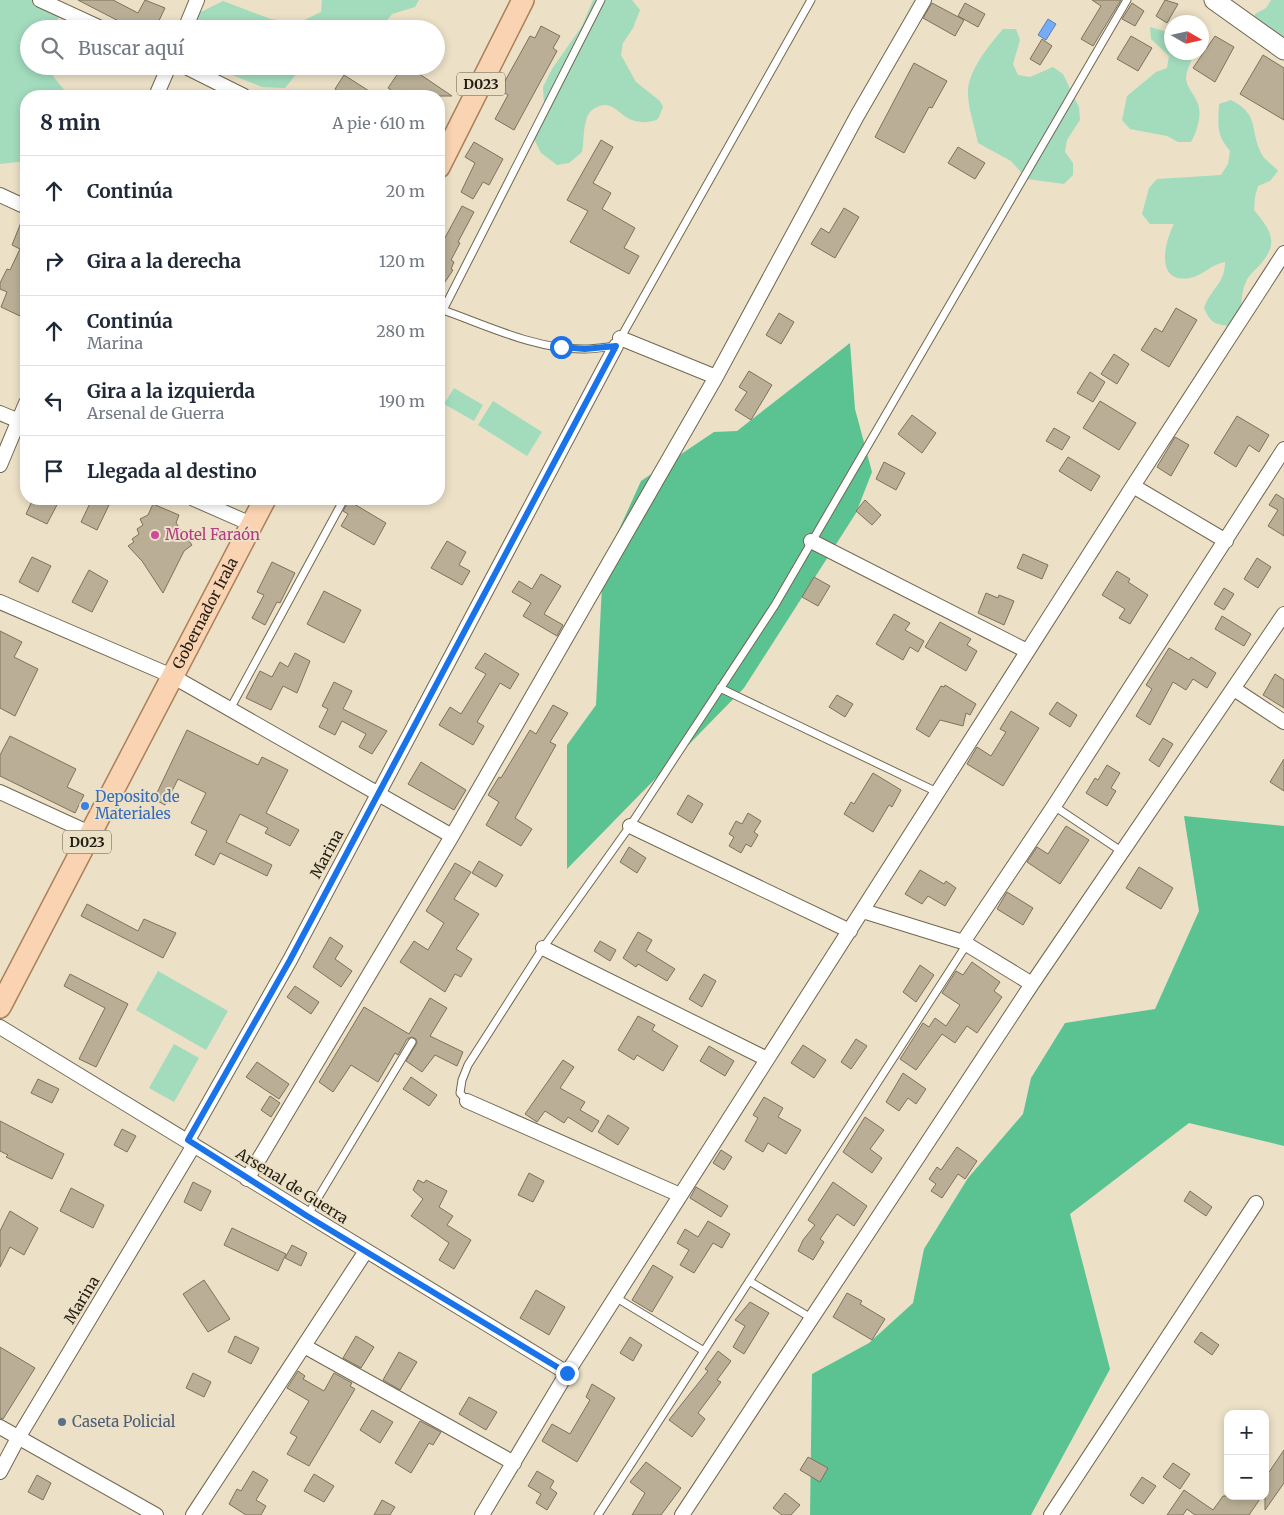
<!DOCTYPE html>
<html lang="es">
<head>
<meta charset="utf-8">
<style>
	body { margin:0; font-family:Merriweather,serif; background:#f2f2f3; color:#1f2937 }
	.controls { position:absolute; right:15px; bottom:15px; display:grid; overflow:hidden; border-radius:10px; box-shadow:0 2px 8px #0003 }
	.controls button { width:45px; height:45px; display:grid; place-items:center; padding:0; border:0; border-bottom:1px solid #e0e1e3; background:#fff; color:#1f2937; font:25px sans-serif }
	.compass { position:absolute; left:1164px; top:15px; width:45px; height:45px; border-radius:50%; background:#fff; box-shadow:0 2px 8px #0003; rotate:99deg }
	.stop { position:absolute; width:15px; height:15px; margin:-11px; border:4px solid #1a73e8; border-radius:50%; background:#fff }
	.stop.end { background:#1a73e8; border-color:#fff; box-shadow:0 1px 5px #0008 }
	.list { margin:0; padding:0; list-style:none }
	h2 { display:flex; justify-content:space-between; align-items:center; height:65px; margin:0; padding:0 20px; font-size:21px }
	h2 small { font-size:16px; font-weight:400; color:#747a83 }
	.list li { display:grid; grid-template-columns:32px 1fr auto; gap:15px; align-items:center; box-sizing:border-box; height:70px; padding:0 20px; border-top:1px solid #e0e1e3 }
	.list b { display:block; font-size:19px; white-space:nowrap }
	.list p { margin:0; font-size:16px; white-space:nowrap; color:#747a83 }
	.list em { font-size:16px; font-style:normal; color:#747a83 }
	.icon { flex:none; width:28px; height:28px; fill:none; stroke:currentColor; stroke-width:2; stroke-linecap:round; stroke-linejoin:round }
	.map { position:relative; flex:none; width:1284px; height:1515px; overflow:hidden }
	.search { position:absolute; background:#fff; box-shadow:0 2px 8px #0003; left:20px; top:20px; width:425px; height:55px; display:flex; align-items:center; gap:12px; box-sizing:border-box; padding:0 18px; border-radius:28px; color:#747a83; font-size:19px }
	.panel { position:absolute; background:#fff; box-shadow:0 2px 8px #0003; left:20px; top:90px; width:425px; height:415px; border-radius:20px }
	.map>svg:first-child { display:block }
	.green { fill:#a2dcbd }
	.forest { fill:#5bc391 }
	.water { fill:#76acf7; stroke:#5d81b3 }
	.building { fill:#baaf96; stroke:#7d725b }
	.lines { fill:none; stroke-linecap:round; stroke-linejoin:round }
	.service-casing { stroke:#716750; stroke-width:9 }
	.minor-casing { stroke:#716750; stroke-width:16 }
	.secondary-casing { stroke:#716750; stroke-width:21 }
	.primary-casing { stroke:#ab8059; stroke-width:24 }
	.service { stroke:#fff; stroke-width:7 }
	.minor { stroke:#fff; stroke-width:14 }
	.secondary { stroke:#fff; stroke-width:19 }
	.primary { stroke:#f9d3b2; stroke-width:21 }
	.route { stroke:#1a73e8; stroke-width:6 }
	.hotel-dot { fill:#d1479c; stroke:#ece0c6; stroke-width:2 }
	.shop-dot { fill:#3f7fe0; stroke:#ece0c6; stroke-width:2 }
	.service-dot { fill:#5c6f8a; stroke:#ece0c6; stroke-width:2 }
	.labels { text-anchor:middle; stroke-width:4; stroke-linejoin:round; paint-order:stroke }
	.shield { fill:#ece0c6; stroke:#5f5849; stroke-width:1 }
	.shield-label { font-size:14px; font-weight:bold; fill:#221e14 }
	.hotel-label { font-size:15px; fill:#b23c85; stroke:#ece0c6; text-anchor:start }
	.street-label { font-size:15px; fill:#221e14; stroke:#ece0c6 }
	.shop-label { font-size:15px; fill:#366cbe; stroke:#ece0c6; text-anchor:start }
	.service-label { font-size:15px; fill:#4e5e75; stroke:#ece0c6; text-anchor:start }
</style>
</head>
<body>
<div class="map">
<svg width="1284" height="1515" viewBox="0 0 1284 1515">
	<rect width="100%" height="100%" fill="#ece0c6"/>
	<path class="green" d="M0 0H58V29H29V66H45L69 96H26V161L0 164Z
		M322 0H419L415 7 392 14 380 29H189L199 13 223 1 271 19 298 23 321 12Z
		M593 0H632L640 10 633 28 623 43 621 55 636 82 660 101 663 107 658 119C651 123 640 123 632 120 618 115 612 98 595 108 590 111 587 115 586 121 583 130 584 142 582 152L569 163 557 165 541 153 533 137 544 106 543 87 552 69 582 26Z
		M1271 0H1284V48L1253 21 1255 14 1266 8Z
		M1150 27 1171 33 1172 52 1193 53C1193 62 1186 68 1186 79 1187 88 1195 95 1198 104 1202 115 1197 132 1191 142H1178L1167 136 1130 129 1122 120 1127 96 1156 72 1167 68 1169 56 1151 39Z
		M1003 29H1016L1020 40 1013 64 1018 75 1030 77 1053 67 1063 74 1079 107 1080 120 1067 140 1065 152 1073 163V175L1064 184 1027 179 1011 161 978 143C975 127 968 109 968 93 967 72 990 44 1003 29Z
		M209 66H303L285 88 262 87Z
		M1231 100C1259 114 1250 128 1260 151 1262 158 1273 165 1278 171L1270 181 1258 186 1255 197 1254 210C1273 233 1279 244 1258 267 1254 271 1248 276 1246 282 1238 298 1246 310 1233 326 1216 325 1211 324 1204 308 1211 288 1225 284 1225 262 1209 265 1203 276 1190 278 1155 284 1164 243 1174 224H1150L1142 214 1149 188 1157 179 1221 175 1228 164 1230 151C1216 134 1218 126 1219 104Z
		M454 388 483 405 474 421 444 404Z
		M493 401 542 432 527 456 478 425Z
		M158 971 228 1011 206 1050 136 1010Z
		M174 1044 199 1058 174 1102 149 1088Z"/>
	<path class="forest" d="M850 343 855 409 872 472 856 513 744 688 567 869V745L596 705 603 565 641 481 714 432 737 431Z
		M1184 816 1284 826V1146L1189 1123 1070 1214 1110 1369 1031 1515H810L812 1374 869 1343 913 1303 924 1249 968 1178 1023 1114 1031 1078 1065 1023 1155 1009 1199 911Z"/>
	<path class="water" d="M1048 19 1056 24 1046 40 1038 35Z"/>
	<path class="building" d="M78 0H113L138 13 145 0 165 8 155 29H134Z
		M1092 0H1121L1093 46 1081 39 1101 6Z
		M1165 0 1178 4 1167 23 1156 16Z
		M932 3 964 20 955 36 923 18Z
		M965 3 985 14 978 27 958 16Z
		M1132 3 1144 11 1135 26 1122 19Z
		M541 26 560 36 553 48 557 51 514 130 495 119 508 95 500 90 530 36 535 38Z
		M1131 36 1152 48 1138 71 1117 59Z
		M1215 36 1234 47 1215 82 1193 68Z
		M1042 39 1052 46 1040 65 1030 59Z
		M1263 55 1284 68V120L1240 94Z
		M914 63 947 81 932 108 929 107 904 153 875 137Z
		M403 66H418L415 71 452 96H410L401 90 398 95 388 88Z
		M344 75 377 96H346L335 89Z
		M601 140 613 147 593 183 611 193 602 209 635 228 624 248 639 256 629 274 570 242 588 211 567 200Z
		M474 142 503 159 489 185 483 182 473 199 461 192 475 163 465 157Z
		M958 147 985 163 975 179 948 163Z
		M462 206 474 212 458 242 460 243 451 260 454 262 451 269 453 270 439 291V249Z
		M844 208 859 217 835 258 811 244 821 228 829 233Z
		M24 215 26 216V302L20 316 1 307 7 292 0 289V283L7 269 10 270 20 249 12 245Z
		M1176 308 1197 320 1169 367 1141 350 1155 328 1162 332Z
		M779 313 794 322 781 344 766 335Z
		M1114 354 1129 364 1117 384 1101 374Z
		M749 371 772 385 751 420 735 410 747 392 739 387Z
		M1090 372 1105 382 1093 402 1077 393Z
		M1100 401 1136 423 1119 450 1083 428Z
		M912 415 936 433 922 453 898 434Z
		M1237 416 1269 435 1259 452 1249 445 1236 467 1214 453Z
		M1054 428 1070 437 1062 450 1046 441Z
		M1175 437 1189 445 1171 476 1157 467Z
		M1068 457 1100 476 1091 491 1059 471Z
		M884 462 905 473 896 490 876 479Z
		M1276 494 1284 499V536L1268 526 1278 510 1269 505Z
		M33 499H60L47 524 26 514Z
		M92 499 109 505 97 530 81 522Z
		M865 500 881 515 872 525 856 511Z
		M349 501 386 523 374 545 341 526 348 514 343 511Z
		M153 504 179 515 176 523 192 545 184 551 163 593 142 561 128 546 134 542 132 539 139 534 137 529 143 525 140 519 148 515Z
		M447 541 466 552 459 565 470 571 462 585 431 568Z
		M1023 554 1048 565 1042 579 1017 568Z
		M32 557 51 566 38 592 19 582Z
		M1257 558 1271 567 1258 588 1244 579Z
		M272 562 295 573 280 603 277 602 265 625 252 618 264 595 257 592Z
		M89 570 108 581 92 612 72 602Z
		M1117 571 1130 579 1128 582 1148 595 1130 624 1119 618 1125 609 1102 595Z
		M541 574 561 586 544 614 563 625 557 636 523 616 531 603 512 592 519 581 532 589Z
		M814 577 830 586 818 606 802 597Z
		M1224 588 1234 594 1224 610 1214 604Z
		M324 591 361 610 344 643 307 624Z
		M986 593 998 598 999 595 1014 601 1004 625 978 613Z
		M894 614 910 623 905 630 924 641 918 652 910 647 903 660 876 644Z
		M1222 616 1251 634 1244 646 1215 629Z
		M940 622 971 639 967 645 977 651 966 671 925 647Z
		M0 631 22 642 14 657 38 669 15 716 0 708Z
		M1169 648 1189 660 1191 657 1216 673 1207 688 1193 679 1186 690 1173 682 1150 725 1136 716 1152 689 1146 685Z
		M295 653 310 661 297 693 283 686 271 710 246 698 260 671 272 677 280 662 288 667Z
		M485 653 519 674 510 689 500 683 477 722 484 726 473 745 439 725 450 707 461 714 486 674 475 668Z
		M1275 674 1284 680V708L1263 695Z
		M334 682 352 691 343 709 387 731 372 754 359 747 366 734 342 721 335 735 319 727 328 709 322 706Z
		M945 685 976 704 970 715 966 713 963 726 940 720 929 737 916 729 941 686 944 687Z
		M837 695 853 704 845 717 829 707Z
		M1057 702 1077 715 1070 727 1049 714Z
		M553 705 568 713 550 742 556 745 515 818 532 829 521 846 486 825 499 802 488 795 499 777 501 778 530 730 536 734Z
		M1011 711 1039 728 1003 786 967 764 977 747 991 756 1006 732 1000 729Z
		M187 730 258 765 262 757 288 770 266 813 299 830 290 846 265 833 268 828 240 814 226 842 272 865 267 876 220 853 214 865 195 855 207 831 191 823 206 793 178 779 165 805 154 799Z
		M10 736 76 769 67 787 84 795 75 813 0 776V755Z
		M1163 738 1173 744 1159 767 1149 760Z
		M1284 759V791L1270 782Z
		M421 762 466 790 454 810 408 784Z
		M1107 765 1120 773 1111 788 1116 791 1107 806 1086 793 1095 778 1098 780Z
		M873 773 901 790 892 807 889 805 873 832 844 814 851 802 854 804Z
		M688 795 703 804 692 823 677 814Z
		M748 813 761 821 754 832 758 835 751 847 746 844 741 853 729 846 734 837 729 834 736 821 742 824Z
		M1066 826 1089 840 1060 884 1027 862 1037 847 1048 854Z
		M629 847 646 858 637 873 620 862Z
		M479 861 503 875 496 887 472 873Z
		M455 863 471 872 454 899 479 914 456 949 472 959 461 977 455 974 445 992 400 962 414 941 428 950 444 923 426 911Z
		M1139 867 1173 888 1161 909 1126 888Z
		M920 870 944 884 946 881 956 888 945 906 928 896 922 904 905 894Z
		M1007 892 1033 908 1023 925 997 909Z
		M87 904 138 931 144 919 176 933 163 958 81 916Z
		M638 932 652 940 646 951 675 969 667 981 638 964 636 967 623 958Z
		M330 937 343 946 335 959 352 971 341 987 313 967Z
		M600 941 616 950 610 961 594 951Z
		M972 962 1000 982 994 991 1002 997 977 1033 967 1026 955 1043 942 1034 916 1070 900 1059 904 1053 923 1023 929 1027 935 1018 946 1026 960 1005 942 993 956 971 963 975Z
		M920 965 934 975 916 1002 903 992Z
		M70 974 128 1004 96 1067 79 1059 105 1008 64 986Z
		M704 974 716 981 702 1007 689 999Z
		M295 986 319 1002 311 1014 287 997Z
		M430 998 447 1008 430 1036 463 1052 457 1066 435 1055 422 1072 406 1061 417 1043 416 1039 412 1037 407 1039 398 1055 395 1053 378 1082 351 1065 333 1092 319 1082 364 1007 409 1034Z
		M638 1016 655 1025 652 1030 678 1046 663 1071 637 1055 634 1060 618 1050Z
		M856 1039 867 1046 851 1069 841 1062Z
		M803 1045 826 1060 814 1078 791 1063Z
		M709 1046 734 1061 725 1076 700 1061Z
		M563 1060 574 1067 560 1088 585 1102 580 1110 599 1121 592 1132 568 1117 564 1123 545 1111 537 1122 525 1114Z
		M257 1062 289 1084 279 1099 246 1077Z
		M903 1073 926 1089 916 1104 908 1098 899 1111 886 1102Z
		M411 1077 437 1095 429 1106 403 1089Z
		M38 1079 59 1089 52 1103 31 1093Z
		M270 1096 280 1103 271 1117 261 1110Z
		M764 1097 783 1108 778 1117 801 1130 786 1154 768 1143 763 1152 745 1141 758 1118 753 1115Z
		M608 1115 629 1128 618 1145 598 1132Z
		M865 1117 884 1130 870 1149 882 1158 872 1173 843 1152Z
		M0 1121 64 1154 52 1179 6 1157 8 1155 0 1151Z
		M122 1129 136 1136 127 1152 114 1145Z
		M957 1147 977 1161 965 1179 958 1174 942 1198 931 1191 936 1184 929 1179 937 1167 941 1170Z
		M721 1150 732 1157 724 1170 713 1163Z
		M529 1173 544 1181 533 1202 518 1195Z
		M418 1180 424 1183 426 1180 447 1191 439 1207 453 1216 447 1225 471 1240 454 1269 439 1260 449 1243 411 1216 423 1199 413 1190Z
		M193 1182 211 1191 201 1211 184 1202Z
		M833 1182 867 1206 854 1226 837 1214 820 1239 824 1242 813 1260 798 1251 803 1240 815 1225 808 1220Z
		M696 1187 728 1206 721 1217 690 1198Z
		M71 1188 104 1205 93 1228 60 1211Z
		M1190 1191 1212 1207 1206 1216 1184 1201Z
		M10 1211 38 1228 24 1255 10 1247 0 1267V1231Z
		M708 1221 730 1234 722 1248 713 1243 694 1273 680 1265 689 1250 677 1243 685 1229 698 1237Z
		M232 1228 286 1254 278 1271 224 1245Z
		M292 1245 307 1253 301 1266 285 1258Z
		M653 1265 673 1277 652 1312 632 1300Z
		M204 1280 230 1319 208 1332 183 1294Z
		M536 1290 565 1307 549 1335 520 1318Z
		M847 1293 862 1301 860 1304 885 1319 872 1340 833 1317Z
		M750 1302 769 1313 744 1354 733 1347 745 1326 735 1320Z
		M1201 1332 1219 1345 1212 1355 1194 1342Z
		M235 1336 259 1348 251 1364 228 1352Z
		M356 1336 374 1347 361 1368 343 1358Z
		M630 1337 642 1345 633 1361 620 1353Z
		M0 1347 35 1368 3 1419 0 1418Z
		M718 1351 731 1361 717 1380 721 1382 698 1413 705 1419 692 1437 669 1420 708 1371 705 1369Z
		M399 1352 417 1362 400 1390 383 1380Z
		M298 1371 305 1376 303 1379 324 1391 334 1373 352 1383 350 1386 355 1389 309 1466 287 1454 297 1437 290 1433 309 1401 287 1388Z
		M193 1373 211 1382 204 1397 186 1388Z
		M592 1384 615 1398 577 1462 542 1441 552 1424 570 1434 590 1400 586 1397Z
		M469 1397 497 1412 486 1430 459 1414Z
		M372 1410 393 1422 380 1443 360 1430Z
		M420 1421 441 1432 433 1445 429 1443 411 1473 395 1463Z
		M1284 1450V1483L1265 1510V1478Z
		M808 1457 828 1468 820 1482 800 1470Z
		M646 1462 681 1488 661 1515H632L645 1493 630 1482Z
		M1173 1463 1190 1474 1180 1489 1163 1477Z
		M253 1471 268 1480 256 1500 266 1506 261 1515H246L229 1504 237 1489 241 1491Z
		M537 1471 554 1481 550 1488 557 1493 547 1510 536 1503 541 1494 528 1486Z
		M314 1474 334 1486 324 1502 304 1491Z
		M37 1475 51 1483 43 1500 28 1492Z
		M1142 1477 1156 1486 1143 1504 1130 1495Z
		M1184 1490 1213 1510 1223 1496H1262L1249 1515H1195L1187 1509 1183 1515H1167Z
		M785 1493 800 1505 791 1515H782L773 1508Z
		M382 1500 395 1507 390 1515H374Z"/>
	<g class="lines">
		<defs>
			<path id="service" d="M443 310C488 326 537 350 585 349 595 349 606 347 616 346L811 0
				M439 318 601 0
				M720 688 937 792
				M230 709 344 499
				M1054 806 1121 851
				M467 1101 460 1093 462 1080 468 1065 543 948 630 826 775 605 1127 0
				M307 1216 412 1042
				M749 1281 813 1319
				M615 1297 704 1351
				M598 1515 967 944"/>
			<path id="minor" d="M40 0 103 29
				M185 29 197 0
				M184 66 244 96
				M156 96 169 66
				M0 195 26 207
				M620 338 716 377
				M0 413 26 424
				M0 465 26 403
				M1133 486 1226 541
				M194 499 251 524
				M811 541 1027 651
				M0 602 172 676 452 836
				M1234 689 1284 722
				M0 792 92 834
				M630 826 850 931
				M863 911 963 942 1032 984
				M963 942 1054 806 1284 449
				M543 948 767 1059
				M0 1027 567 1373
				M467 1101 680 1195
				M188 1140 290 960 616 346
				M247 1179 452 836 716 377 857 116 924 0
				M304 1346 514 1463
				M0 1427 156 1515
				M0 1472 18 1438 194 1145
				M193 1515 366 1251
				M482 1515 567 1373 1133 486 1284 253
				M682 1515 1032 984 1284 614
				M1051 1515 1256 1203"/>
			<path id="secondary" d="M1214 0 1284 50"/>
			<g id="primary">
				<path d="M439 167 523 0"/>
				<path id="s1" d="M0 1007 265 499"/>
			</g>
		</defs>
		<use href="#service" class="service-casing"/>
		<use href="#minor" class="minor-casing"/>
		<use href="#secondary" class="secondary-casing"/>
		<use href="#primary" class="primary-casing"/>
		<use href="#service" class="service"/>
		<use href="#minor" class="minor"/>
		<use href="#secondary" class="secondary"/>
		<use href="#primary" class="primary"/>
	</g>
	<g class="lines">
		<path class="route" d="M561 347 585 349 616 346 290 960 188 1140 307 1216 567 1373"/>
	</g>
	<circle class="hotel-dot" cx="155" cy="535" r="5"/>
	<circle class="shop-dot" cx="85" cy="806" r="5"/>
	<circle class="service-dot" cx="62" cy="1422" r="5"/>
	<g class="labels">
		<g class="shield">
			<rect x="457" y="72.5" width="48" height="23" rx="4"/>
			<rect x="63" y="830.5" width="48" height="23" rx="4"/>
		</g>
		<g class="shield-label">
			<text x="481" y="89">D023</text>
			<text x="87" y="847">D023</text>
		</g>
		<g class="hotel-label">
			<text x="165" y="540">Motel Faraón</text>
		</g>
		<g class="street-label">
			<text dy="5" stroke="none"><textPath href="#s1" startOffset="444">Gobernador Irala</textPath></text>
			<text transform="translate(327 854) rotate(-62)" y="5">Marina</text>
			<text transform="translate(292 1186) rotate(32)" y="5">Arsenal de Guerra</text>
			<text transform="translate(82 1300) rotate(-59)" y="5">Marina</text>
		</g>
		<g class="shop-label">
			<text x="95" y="802">Deposito de<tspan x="95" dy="17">Materiales</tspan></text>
		</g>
		<g class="service-label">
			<text x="72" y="1427">Caseta Policial</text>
		</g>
	</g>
</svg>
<div class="controls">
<button>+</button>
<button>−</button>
</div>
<svg class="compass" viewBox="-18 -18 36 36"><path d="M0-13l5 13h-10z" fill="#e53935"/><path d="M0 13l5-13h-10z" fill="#747a83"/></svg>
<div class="stop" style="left:561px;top:347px"></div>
<div class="stop end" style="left:567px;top:1373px"></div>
<div class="search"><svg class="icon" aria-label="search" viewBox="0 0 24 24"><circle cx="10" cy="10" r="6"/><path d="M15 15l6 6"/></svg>Buscar aquí</div>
<section class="panel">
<h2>8 min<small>A pie · 610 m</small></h2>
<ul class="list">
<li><svg class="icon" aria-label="ahead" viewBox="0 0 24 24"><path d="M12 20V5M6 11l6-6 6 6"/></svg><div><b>Continúa</b></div><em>20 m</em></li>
<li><svg class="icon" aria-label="right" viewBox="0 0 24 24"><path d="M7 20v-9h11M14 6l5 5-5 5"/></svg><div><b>Gira a la derecha</b></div><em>120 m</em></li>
<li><svg class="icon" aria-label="ahead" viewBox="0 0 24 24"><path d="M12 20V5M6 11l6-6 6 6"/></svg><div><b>Continúa</b><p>Marina</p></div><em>280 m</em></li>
<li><svg class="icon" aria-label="left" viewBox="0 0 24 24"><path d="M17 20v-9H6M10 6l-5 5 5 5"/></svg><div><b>Gira a la izquierda</b><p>Arsenal de Guerra</p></div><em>190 m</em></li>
<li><svg class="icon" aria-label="arrive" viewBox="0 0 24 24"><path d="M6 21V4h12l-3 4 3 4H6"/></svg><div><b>Llegada al destino</b></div></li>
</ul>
</section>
</div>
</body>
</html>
